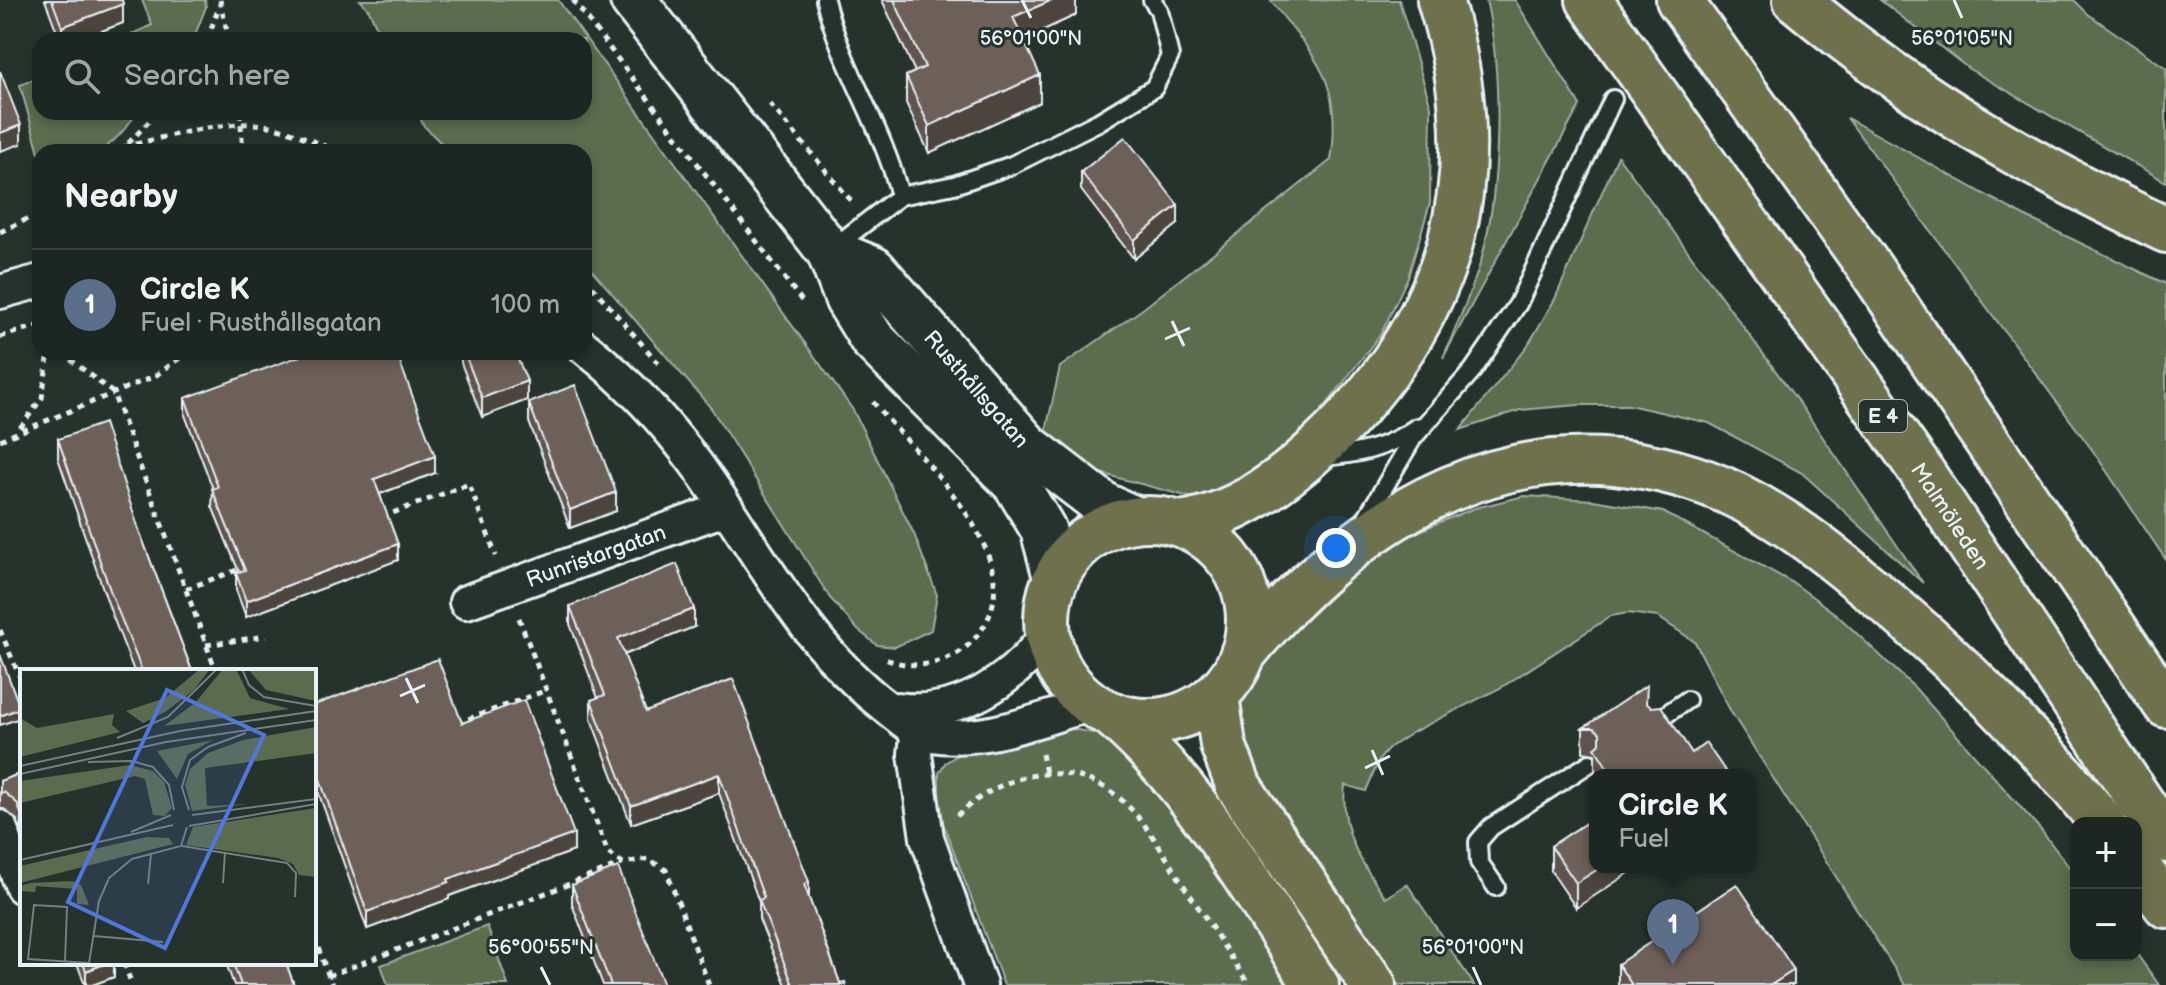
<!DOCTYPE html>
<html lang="en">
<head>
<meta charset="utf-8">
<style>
	body { margin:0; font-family:"Balsamiq Sans",sans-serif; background:#29322f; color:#f1f3f6 }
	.controls { position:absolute; right:24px; bottom:24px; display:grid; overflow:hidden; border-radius:16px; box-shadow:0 4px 12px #0003 }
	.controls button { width:72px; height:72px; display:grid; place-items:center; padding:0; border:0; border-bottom:2px solid #3a4340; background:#1c2622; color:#f1f3f6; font:40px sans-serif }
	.you { position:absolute; left:1336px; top:548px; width:28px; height:28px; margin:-20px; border:6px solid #fff; border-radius:50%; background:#1a73e8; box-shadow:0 0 0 12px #1a73e833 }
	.badge { display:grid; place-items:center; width:52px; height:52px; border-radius:50%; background:#bca0f2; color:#fff; font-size:26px; font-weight:700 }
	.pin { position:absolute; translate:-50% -66px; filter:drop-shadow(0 2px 4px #0008) }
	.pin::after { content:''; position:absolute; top:42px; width:28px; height:24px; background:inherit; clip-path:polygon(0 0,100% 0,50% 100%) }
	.popup { position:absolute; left:1589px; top:769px; width:168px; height:104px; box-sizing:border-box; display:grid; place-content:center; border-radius:16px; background:#1c2622; filter:drop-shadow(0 2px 6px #0005); font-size:26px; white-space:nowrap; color:#a0a5a5 }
	.popup b { font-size:30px; color:#f1f3f6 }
	.popup::after { content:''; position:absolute; left:50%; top:100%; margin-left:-16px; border:16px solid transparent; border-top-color:#1c2622 }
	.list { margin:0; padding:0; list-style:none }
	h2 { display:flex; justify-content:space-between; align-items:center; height:104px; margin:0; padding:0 32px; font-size:34px }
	h2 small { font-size:26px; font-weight:400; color:#a0a5a5 }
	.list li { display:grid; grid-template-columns:52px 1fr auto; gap:24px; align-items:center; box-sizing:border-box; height:112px; padding:0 32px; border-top:2px solid #3a4340 }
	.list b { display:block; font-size:30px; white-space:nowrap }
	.list p { margin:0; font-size:26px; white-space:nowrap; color:#a0a5a5 }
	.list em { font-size:26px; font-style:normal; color:#a0a5a5 }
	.icon { flex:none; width:44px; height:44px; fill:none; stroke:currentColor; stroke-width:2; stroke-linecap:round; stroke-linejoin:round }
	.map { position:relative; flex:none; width:2166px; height:985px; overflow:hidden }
	.search { position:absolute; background:#1c2622; box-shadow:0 4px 12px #0003; left:32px; top:32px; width:560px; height:88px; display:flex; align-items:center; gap:20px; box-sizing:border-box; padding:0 28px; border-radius:24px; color:#a0a5a5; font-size:30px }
	.panel { position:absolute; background:#1c2622; box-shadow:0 4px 12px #0003; left:32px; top:144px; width:560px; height:216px; border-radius:24px }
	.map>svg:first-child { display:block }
	.green { fill:#5b6c4e; stroke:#a2aea3; stroke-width:2 }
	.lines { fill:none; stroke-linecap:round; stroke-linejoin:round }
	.service-casing { stroke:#e8f1f8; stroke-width:22 }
	.minor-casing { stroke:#e8f1f8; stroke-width:38 }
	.secondary-casing { stroke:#e8f1f8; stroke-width:50 }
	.primary-casing { stroke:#e8f1f8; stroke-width:50 }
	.motorway-casing { stroke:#e8f1f8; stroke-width:50 }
	.path { stroke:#e8f1f8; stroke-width:5; stroke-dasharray:6 6; stroke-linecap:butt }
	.service { stroke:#26332d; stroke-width:16 }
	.minor { stroke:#26332d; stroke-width:32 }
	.secondary { stroke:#26332d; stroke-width:44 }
	.primary { stroke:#6e714b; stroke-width:44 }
	.motorway { stroke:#6e714b; stroke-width:44 }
	.wall { fill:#5e534d; stroke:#e8f1f8; stroke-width:2 }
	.shaded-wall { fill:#4c443e; stroke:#e8f1f8; stroke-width:2 }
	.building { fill:#6d6159; stroke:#e8f1f8; stroke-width:2 }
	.ticks { fill:none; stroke:#e8f1f8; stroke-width:3 }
	.labels { text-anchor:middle; stroke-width:6; stroke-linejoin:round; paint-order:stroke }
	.shield { fill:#26332d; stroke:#aeb8bb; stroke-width:2 }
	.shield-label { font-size:20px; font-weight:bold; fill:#e8f1f8 }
	.street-label { font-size:22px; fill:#e8f1f8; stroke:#26332d }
	.inset-road { fill:none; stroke:#747f7e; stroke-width:2 }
	.view { fill:#5077e0; fill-opacity:0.15; stroke:#5077e0; stroke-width:4 }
	.inset-edge { fill:none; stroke:#e8f1f8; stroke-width:4 }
	.ticks-label { font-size:20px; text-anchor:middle; fill:#e8f1f8; stroke:#26332d; stroke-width:6; stroke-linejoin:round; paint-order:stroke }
</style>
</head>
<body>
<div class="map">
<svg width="2166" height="985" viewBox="0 0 2166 985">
	<rect width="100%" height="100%" fill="#26332d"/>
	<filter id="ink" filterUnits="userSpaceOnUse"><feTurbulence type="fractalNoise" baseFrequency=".0125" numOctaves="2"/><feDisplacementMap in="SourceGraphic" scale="16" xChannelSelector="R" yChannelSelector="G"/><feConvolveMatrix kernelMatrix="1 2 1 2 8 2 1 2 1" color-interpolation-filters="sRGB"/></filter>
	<g filter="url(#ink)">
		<path class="green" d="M142 0H205L206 7 193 40H119L152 25Z
			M360 0H558L853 410 914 534 937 595 931 630 895 647 877 645 858 630 830 598 711 408 584 261V152H450L424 126 417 112H584V40H382L369 10Z
			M1270 0H1399L1431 107 1430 203 1408 277 1382 332 1308 429 1230 494 1197 499 1096 472 1045 435 1060 367 1144 308 1331 160C1343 80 1316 59 1270 0Z
			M1486 0H1515L1580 105 1443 358C1456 326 1471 294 1481 261 1501 189 1503 73 1486 0Z
			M1880 0H2074L2088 14 2166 68V182L1969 69Z
			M40 76V112H138C100 162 100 152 40 152V156L20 85Z
			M1847 118 2024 216 2166 284V560L2093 451Z
			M1618 156 1802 407 1923 583 1802 473 1709 423 1629 405H1578L1520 410 1460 430 1528 345 1555 299Z
			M1524 496 1593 500 1663 512 1795 584 1837 615 1915 688 2040 829 2076 876V955L2136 953 2159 985H1905L1731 712 1695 642 1658 617 1628 613 1611 616 1502 687 1413 732 1389 748 1379 760 1366 791 1345 785C1340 831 1360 862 1386 898L1407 884 1474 985H1394L1257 785 1237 713 1248 683 1274 650 1366 564 1397 542 1435 524 1475 508Z
			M1067 728 1104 735 1170 801 1297 985H1004L939 812V773L945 763 965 750Z
			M487 926 508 985H388L381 965Z"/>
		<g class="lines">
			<defs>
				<path id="service" d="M825 0C842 69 883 127 900 196
					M834 247 900 196 954 185 1012 165 1098 122 1154 88 1170 56 1159 10 1152 0
					M1319 457C1356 455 1386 449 1417 427
					M1365 520 1413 438 1473 370 1518 304 1613 99
					M1655 722 1687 700
					M1496 887 1479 862 1478 842 1491 827 1590 763"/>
				<g id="minor">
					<path d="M0 292 40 281"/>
					<path d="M584 347C627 381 665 421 697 465 758 549 802 643 886 707 900 718 914 732 932 735 984 744 1042 718 1092 704"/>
					<path id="s1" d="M466 602 727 508"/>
					<path d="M898 709C958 718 1014 680 1048 633"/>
					<path d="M920 711 915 754 927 838 980 985"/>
					<path d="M0 827 22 887"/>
				</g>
				<g id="secondary">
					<path d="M633 0 829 251 848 300 872 339 1016 484 1043 529 1056 577"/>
					<path id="s2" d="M829 251 873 269 1027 446 1105 506 1135 519"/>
				</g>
				<path id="primary" d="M1047 620a101 101 0 1 1 202 0a101 101 0 1 1-202 0Z
					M1216 695 1223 745 1239 787 1373 985
					M1112 715C1197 787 1254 893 1316 985"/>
				<g id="motorway">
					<path id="s3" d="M1589 0 1917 465 2166 840"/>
					<path d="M1679 0 1872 271 2166 705"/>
					<path d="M1796 0C1914 99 2027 164 2166 230"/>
					<path d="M1180 524C1234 517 1282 482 1321 445 1454 319 1494 176 1440 0"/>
					<path d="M1243 654C1362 511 1518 415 1707 483 1764 504 1814 542 1860 580 1949 652 2030 734 2103 823"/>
					<path d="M2136 865 2166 905"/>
				</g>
			</defs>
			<use href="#service" class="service-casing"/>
			<use href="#minor" class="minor-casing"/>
			<use href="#secondary" class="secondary-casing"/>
			<use href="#primary" class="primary-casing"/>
			<use href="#motorway" class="motorway-casing"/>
			<path class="path" d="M220 0 229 40
				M573 0 805 305
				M207 40 220 4
				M770 104 853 203
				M240 112 243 152
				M124 147C160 138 229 119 264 125 290 129 315 143 340 152
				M120 152 158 112
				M0 232 40 213
				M584 277 660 365
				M0 337 40 325
				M61 352 113 393 216 671
				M873 402C920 460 1052 572 966 647 943 667 912 669 885 659
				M20 428 42 398 49 352
				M0 440 155 376 188 352
				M382 517 469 484 496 556
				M186 589 245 567
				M519 618 608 853 623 863 648 859 666 870 709 985
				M0 630 22 682
				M206 645 266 636
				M457 723 547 690
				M1042 754 1046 773
				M957 816C1006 769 1079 754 1130 808 1151 830 1166 858 1182 883 1205 917 1227 951 1249 985
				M314 937 332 985
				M124 963 132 985
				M328 976 622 864"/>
			<use href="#service" class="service"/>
			<use href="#minor" class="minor"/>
			<use href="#secondary" class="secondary"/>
			<use href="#primary" class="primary"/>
			<use href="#motorway" class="motorway"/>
		</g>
		<path class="wall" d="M45 0H122L123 23 77 40H60Z
			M882 0H1076V15L1023 39 1040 102 929 153 906 103V76L915 72Z
			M1081 172 1178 224 1134 259 1081 190Z
			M461 352H515L527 400 482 417 461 363Z
			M185 398 435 473 380 494 398 560 246 617 236 590V573L239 572 212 506 213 489 185 415Z
			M529 403 616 511 570 528 529 422Z
			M58 439 140 533 192 671H134L111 612 58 458Z
			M570 606 694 627 624 655 646 712 733 679 809 898 840 983 846 985H786L759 919V902L719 793 631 824 591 719V700L598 698 570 624Z
			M1647 704 1692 753 1728 775H1597L1595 773V754L1583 752V728Z
			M314 705 462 723 574 851 449 896V899L367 929 314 780Z
			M22 773V832L17 820 4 809H0V781Z
			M1595 817 1576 908 1551 871V846Z
			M572 885 664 985H603L572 904Z
			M77 963H114V977L92 985H85Z
			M226 963H286L294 985H234Z
			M1618 964 1794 985H1618Z"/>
		<path class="shaded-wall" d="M1052 0H1076V15L1013 44V17Z
			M123 4V23L77 40H62V27Z
			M1040 75V102L929 153V126Z
			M21 125V144L0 151V133Z
			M1178 205V224L1134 259V240Z
			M527 381V400L482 417V398Z
			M435 456V473L374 496V479Z
			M616 492V511L570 528V510Z
			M398 544V560L246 617V601Z
			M694 609V627L618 657V638Z
			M20 708V718L0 725V716Z
			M719 774V793L631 824V806Z
			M574 834V851L449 896V899L367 929V912L448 879Z
			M1601 867H1638L1576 908V883Z
			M809 882V901L804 884Z
			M107 963H114V977L92 985H86V971Z
			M1794 970V985H1771Z"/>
		<path class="building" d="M52 0H122L123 4 62 27Z
			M894 0H1052L1013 17 1040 75 929 126 906 76 925 67Z
			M0 71 21 125 0 133Z
			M1125 137 1178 205 1134 240 1081 172Z
			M311 352H396L435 456 374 479 398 544 246 601 236 573 245 570 212 489 218 487 185 398Z
			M464 352H515L527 381 482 398Z
			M575 385 616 492 570 510 529 403Z
			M104 423 140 533 192 671H142L111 593 58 439Z
			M677 564 694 609 618 638 646 712 733 679 809 882 804 884 840 983 845 982 846 985H793L759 900 764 898 719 774 631 806 591 700 605 695 570 606Z
			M0 654 20 708 0 716Z
			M438 659 462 723 524 700 574 834 448 879 449 882 367 912 314 763V705Z
			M1647 685 1646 703 1651 707 1661 706 1692 753 1706 743 1728 775H1612L1595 748 1600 743V733L1594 728H1583Z
			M22 773V816L17 803 4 792 0 793V781Z
			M1595 817V867H1601L1576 883 1551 846Z
			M618 867 664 985H611L572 885Z
			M1737 884 1794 970 1771 985H1632L1618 964Z
			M83 963H107L86 971Z
			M233 963H286L294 985H241Z"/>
	</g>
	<path class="ticks" d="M1022 0 1031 18M1954 0 1962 18M1172 321 1184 346M1165 339 1190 328M406 678 418 703M400 696 425 685M1372 750 1383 775M1365 768 1390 756M541 967 550 985M1473 967 1481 985"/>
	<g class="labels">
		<rect class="shield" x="1859" y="400" width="48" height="32" rx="6"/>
		<g class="shield-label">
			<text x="1883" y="423">E 4</text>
		</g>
		<g class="street-label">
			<text dy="8" stroke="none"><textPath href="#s2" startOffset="206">Rusthållsgatan</textPath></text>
			<text dy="8" stroke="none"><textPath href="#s3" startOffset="630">Malmöleden</textPath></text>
			<text dy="8" stroke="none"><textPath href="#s1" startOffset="138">Runristargatan</textPath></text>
		</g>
	</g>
	<g transform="translate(20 669)">
		<rect width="296" height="296" fill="#26332d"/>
		<path d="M180 0H190L174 21 145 43 123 54 106 42 145 29ZM203 0H216L230 29 269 40 144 57 175 34ZM228 0H296V32L246 21ZM94 45 92 56 100 63 0 88V49L17 59ZM296 58V84L185 99 187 137 227 135 172 142 165 116 170 100 188 84 223 71ZM193 71 168 85 157 110 137 82ZM110 96 133 102 144 113 152 139 145 147 133 146 125 110 115 107 0 134V112ZM296 139V208L279 206 273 195 258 189 166 176 173 158ZM127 168 149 169 153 175 0 214V197ZM52 212 61 216 69 236 57 235V220L16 217 15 223 0 222V217L10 214Z" fill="#5b6c4e"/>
		<path class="inset-road" d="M222 0 229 16 244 28 296 37M97 69 148 48 197 0M68 93 112 92 133 98 149 116 154 141M0 97 160 62 296 42M0 105 146 73 296 51M169 141 162 118 170 91 188 78 226 64M172 146 296 130M169 157 296 135M111 163 151 146M162 177 267 194 276 204 275 228M0 191 153 156M203 214 205 183M128 215 131 185M74 267 143 273M45 292 47 238 14 236 8 290 69 294M69 294 79 232 89 209 112 190 161 177 167 158"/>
		<path class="view" d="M147 21 244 66 145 279 48 233Z"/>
		<rect width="296" height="296" class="inset-edge"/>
	</g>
	<g class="ticks-label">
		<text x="1031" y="45">56°01'00"N</text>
		<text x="1962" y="45">56°01'05"N</text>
		<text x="541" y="954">56°00'55"N</text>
		<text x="1473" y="954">56°01'00"N</text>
	</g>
</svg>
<div class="controls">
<button>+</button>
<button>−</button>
</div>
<div class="you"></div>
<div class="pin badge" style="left:1673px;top:965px;background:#5c6f8a">1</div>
<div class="popup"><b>Circle K</b>Fuel</div>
<div class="search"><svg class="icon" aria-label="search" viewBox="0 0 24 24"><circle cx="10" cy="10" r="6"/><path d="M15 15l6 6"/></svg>Search here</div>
<section class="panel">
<h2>Nearby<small></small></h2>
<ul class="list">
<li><span class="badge" style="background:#5c6f8a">1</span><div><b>Circle K</b><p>Fuel · Rusthållsgatan</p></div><em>100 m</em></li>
</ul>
</section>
</div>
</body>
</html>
